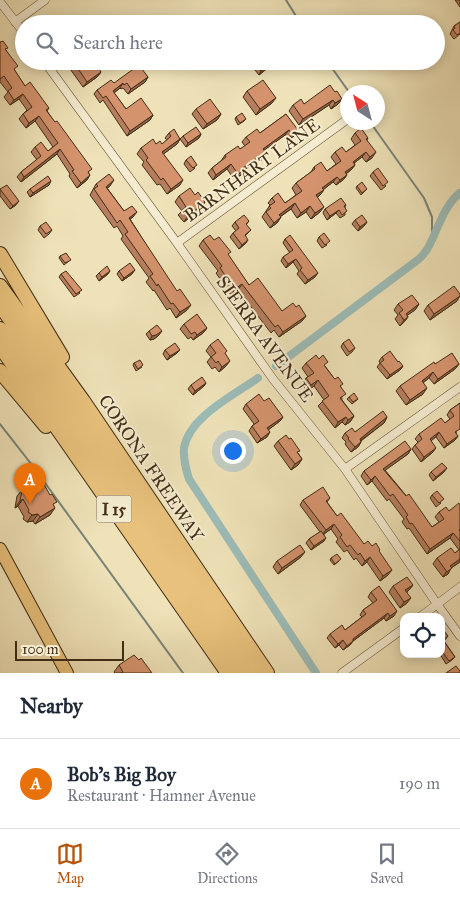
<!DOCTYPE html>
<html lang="en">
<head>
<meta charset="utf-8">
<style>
	body { margin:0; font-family:"IM FELL Great Primer",serif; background:#f2f2f3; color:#1f2937 }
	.controls { position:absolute; right:15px; bottom:15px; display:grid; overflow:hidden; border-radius:10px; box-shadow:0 2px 12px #0003 }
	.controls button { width:45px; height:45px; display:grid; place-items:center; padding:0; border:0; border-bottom:1px solid #e0e1e3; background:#fff; color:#1f2937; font:25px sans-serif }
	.compass { position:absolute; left:340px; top:85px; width:45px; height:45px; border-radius:50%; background:#fff; box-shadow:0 2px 12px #0003; rotate:324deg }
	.scale { position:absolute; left:15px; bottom:12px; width:109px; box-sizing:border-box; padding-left:5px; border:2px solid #422d15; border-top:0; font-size:14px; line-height:18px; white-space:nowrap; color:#422d15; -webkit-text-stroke:4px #f5ecd1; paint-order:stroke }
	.you { position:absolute; left:232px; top:450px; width:18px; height:18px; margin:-12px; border:4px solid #fff; border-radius:50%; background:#1a73e8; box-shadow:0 0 0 8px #1a73e833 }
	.badge { display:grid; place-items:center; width:32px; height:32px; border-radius:50%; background:#b45309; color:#fff; font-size:16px; font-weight:700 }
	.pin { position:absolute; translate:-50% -41px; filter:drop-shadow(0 1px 2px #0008) }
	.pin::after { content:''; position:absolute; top:26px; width:18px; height:15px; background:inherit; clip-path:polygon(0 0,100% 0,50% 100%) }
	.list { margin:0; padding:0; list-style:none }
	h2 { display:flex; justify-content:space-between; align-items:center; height:65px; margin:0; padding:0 20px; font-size:21px }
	h2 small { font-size:16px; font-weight:400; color:#747a83 }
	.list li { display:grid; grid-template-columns:32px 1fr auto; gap:15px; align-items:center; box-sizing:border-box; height:90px; padding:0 20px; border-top:1px solid #e0e1e3 }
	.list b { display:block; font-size:19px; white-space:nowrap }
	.list p { margin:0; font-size:16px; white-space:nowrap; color:#747a83 }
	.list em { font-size:16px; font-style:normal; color:#747a83 }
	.icon { flex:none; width:28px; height:28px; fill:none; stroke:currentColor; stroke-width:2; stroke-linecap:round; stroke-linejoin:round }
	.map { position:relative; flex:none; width:460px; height:673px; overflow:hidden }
	.search { position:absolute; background:#fff; box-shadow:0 2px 12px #0003; left:15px; right:15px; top:15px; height:55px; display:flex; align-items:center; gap:12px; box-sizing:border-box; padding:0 18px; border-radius:28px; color:#747a83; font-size:19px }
	.sheet { height:155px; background:#fff }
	nav { display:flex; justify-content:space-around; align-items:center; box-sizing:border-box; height:70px; border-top:1px solid #e0e1e3; background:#fff; font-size:14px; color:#747a83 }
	nav a { display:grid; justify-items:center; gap:2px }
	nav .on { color:#b45309 }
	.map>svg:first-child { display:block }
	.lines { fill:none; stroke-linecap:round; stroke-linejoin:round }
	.stream { stroke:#788376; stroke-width:2 }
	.canal { stroke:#9cbcb7; stroke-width:8 }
	.street-casing { stroke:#6d5a3e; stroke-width:9 }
	.primary-casing { stroke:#422d15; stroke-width:14 }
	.highway-casing { stroke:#422d15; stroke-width:16 }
	.street { stroke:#f5ecd1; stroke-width:8 }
	.primary { stroke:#e8c17c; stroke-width:12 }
	.highway { stroke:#e8c17c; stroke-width:14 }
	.wall { fill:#b67e5e; stroke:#422d15 }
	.shaded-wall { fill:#94674c; stroke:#422d15 }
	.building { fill:#d4936d; stroke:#422d15 }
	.labels { text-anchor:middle; stroke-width:4; stroke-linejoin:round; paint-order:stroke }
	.shield { fill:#f5ecd1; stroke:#78664d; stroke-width:1 }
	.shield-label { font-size:16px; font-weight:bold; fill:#422d15 }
	.street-label { font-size:18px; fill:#422d15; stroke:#f5ecd1 }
</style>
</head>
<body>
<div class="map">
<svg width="460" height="673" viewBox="0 0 460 673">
	<rect width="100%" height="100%" fill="#efe2b8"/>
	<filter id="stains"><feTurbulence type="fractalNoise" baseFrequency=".004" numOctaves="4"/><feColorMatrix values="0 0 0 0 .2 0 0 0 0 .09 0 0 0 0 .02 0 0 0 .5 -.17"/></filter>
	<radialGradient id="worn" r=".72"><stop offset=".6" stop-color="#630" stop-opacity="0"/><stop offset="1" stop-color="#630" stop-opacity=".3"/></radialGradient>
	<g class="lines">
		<path class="stream" d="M286 0 301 24
			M327 61 349 92
			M370 122 424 198 432 217V236
			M0 424 32 465 183 673"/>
		<path class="canal" d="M276 366 419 259C423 255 427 250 429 246 438 229 444 205 460 193
			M258 378C234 395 189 417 184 448 183 459 186 469 189 479L316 673"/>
		<defs>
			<path id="street" d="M0 2 24 33
				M15 22 45 0
				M44 61 177 243 273 379 345 469 437 604 460 636
				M177 243 345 121
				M345 469 460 387
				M420 617 460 587
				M342 673 404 628"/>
			<path id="primary" d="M0 549 67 673"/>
			<path id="highway" d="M0 254 62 357
				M0 286 83 401 267 673
				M0 305 82 420 253 673
				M0 329 138 522 239 673
				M0 346 228 673
				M0 371 46 426"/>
		</defs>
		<use href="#street" class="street-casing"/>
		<use href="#primary" class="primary-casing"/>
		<use href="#highway" class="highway-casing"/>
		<use href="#street" class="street"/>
		<use href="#primary" class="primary"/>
		<use href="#highway" class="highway"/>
	</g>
	<path class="wall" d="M455 0H460V7Z
		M460 22V34L454 39 450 34 454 26Z
		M0 42 6 50 15 71 25 86 49 108 47 111 89 173 87 180 77 188 69 176 70 174 57 154 21 182 17 177 21 172 37 160 31 152 35 147 48 151 53 147 35 121 26 128 19 119 23 114 27 110 19 99 10 105 4 97 8 92 0 82Z
		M71 61H83L88 68 101 72 97 77 83 87 68 66Z
		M132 61H143L134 68 130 63Z
		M275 62 259 75 255 70 257 66Z
		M148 77 145 82 128 94 123 88 121 89 120 88 114 93 126 109 153 115 150 120 127 136 103 100 100 103 94 94 97 90 114 83Z
		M247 91 272 103 256 115 243 97Z
		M335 92 342 99 338 104 331 109 329 105 299 125 289 111 293 105 304 104Z
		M196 109 221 114 217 120 203 129 192 114Z
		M286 114 294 136 288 140 285 135 264 150 267 154 263 159 257 163 256 162 244 170 241 175 234 179 227 169 213 180 208 173 212 168 221 161 225 155 240 149 245 146 242 142 246 137 260 133Z
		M236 117 246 119 244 121 238 125 235 119Z
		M169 133 180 139 177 144 163 154 180 185 167 194 160 184 157 185 142 165 144 162 137 154 141 148 156 144H162L167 140 165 138Z
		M355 133 368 138 367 140 372 158 366 162 362 157 354 163 355 165 351 170 346 174 347 175 343 180 336 185 333 182 324 189 320 195 317 197 320 212 311 219 306 212 297 218 291 209 280 217H281L277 223 270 228 262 217 270 205 268 203 272 198 285 203 296 195 292 188 296 183 311 172 314 167 327 171 336 164 331 157 335 152H346L355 145 351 139Z
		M201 134 199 138 186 147 180 139 183 136Z
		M186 160 195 168 190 172 184 164Z
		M373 172 386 186 381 190 370 176Z
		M96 184 110 186 107 188 124 211 133 217 130 219 187 310 176 318 170 308 167 310 154 290 153 291 146 282 149 278 121 239 123 236 117 226 114 228 90 195Z
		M49 185 30 197 27 192 30 189Z
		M357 186 367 189 361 195 356 188Z
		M0 189 16 205 10 209 0 196Z
		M195 195 205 202 201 208 184 222 178 215 182 211 175 202 179 196Z
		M346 205 345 207V215L340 218 336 213 327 220 323 213 325 209Z
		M355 220 367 222 364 226 358 231 352 224Z
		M249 221 246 225 251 230 245 236 246 243 239 249 230 237 233 233 236 231 232 226 235 222Z
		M40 226 52 230 49 234 44 238 38 230Z
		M319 237 327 245 322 248 317 241Z
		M285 239 315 277 305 284 297 274 299 271 293 262 286 268 281 261 283 257 290 253 283 243Z
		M203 240H214L228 255 249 285 282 311 296 307 306 316 302 321 279 337 274 330 271 333 238 290 231 295 216 273 218 271 199 246Z
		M60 256 69 261 64 265 59 258Z
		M119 271 132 274 122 281 117 274Z
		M99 273 108 274 99 281 96 276Z
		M61 274 80 293 74 297 59 277Z
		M457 301 430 320 424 311 428 305Z
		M398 304H419L415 310 407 315 408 317 404 322 400 326 395 319 398 315 394 310Z
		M184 324 207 328 203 333 193 340 191 337 188 339 180 329Z
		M149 331 159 335 154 339 150 340 146 334Z
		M343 343 355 348 352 352 347 356 341 347Z
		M210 345 225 354 226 366 219 372 215 367 212 369 207 362 211 357 206 351Z
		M165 350H180L177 353 167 360 163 354Z
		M382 357 403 366 400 370 387 379 377 367 380 363 379 361Z
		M134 363 142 367 136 371 133 365Z
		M306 363 325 366 333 377 341 387 342 400 354 416 350 422 345 425 342 422 335 428 318 406 324 400 314 386 307 391 302 384 306 378 308 377 302 368Z
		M435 364H459L455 369 434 384 429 378 423 383V394L406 405 396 391 400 386Z
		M206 383 204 386 193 395 188 389 191 385Z
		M349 397 358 399 352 404 347 399Z
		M264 401 283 417 280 421 268 430 267 437 257 443 249 431 252 426 254 424 243 409 246 404Z
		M460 403 456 434 458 436 455 440 444 448 436 437 431 440 433 452 421 462 412 449 415 445 418 442 415 439 419 434 445 423 450 419 447 415 450 410Z
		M387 417 384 423 361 441V442L358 447 351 452 345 444 346 442 342 438 345 433 355 432Z
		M278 441 298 453 302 459 298 465 291 470 274 446Z
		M411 449 408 454 385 470 432 527 439 522 435 517 439 512 449 511 460 505V562L451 568 448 574 443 577 433 564 437 558 455 553 459 550 450 538 427 554 409 528 407 529 402 522 404 519 389 499 387 501 372 481 367 485 361 476 364 471Z
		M431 472H444L433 481 429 475Z
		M27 487 54 506 50 515 35 524 33 521 27 522 23 519 24 517 18 506 15 508 17 496 22 490Z
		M432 495 441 503 436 507 430 498Z
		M330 498 327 502 337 516 364 544 372 546 379 552 388 575 380 581 367 562 362 566 356 558 354 560 347 550 344 552 336 542 338 539 331 529 324 534V541L311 550 306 543 309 539 320 532 300 505 303 500Z
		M301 557 278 574 273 567 277 561Z
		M331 558 339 561 334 565 330 560Z
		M413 585 409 590 407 592V603L400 608 389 592 393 586Z
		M371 592 394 616 386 621 384 618 353 641 350 645 343 650 339 645 335 648 327 638 330 634 345 630 362 617 360 615 363 610 373 603 368 597Z
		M441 628 448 636 444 641 455 657 452 660 446 664 440 654H441Z
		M119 665 152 673H115L114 672Z"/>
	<path class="shaded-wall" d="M140 61H143L134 68 136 64Z
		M274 61H276L259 75 261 71Z
		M101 72 97 77 83 87 87 82Z
		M148 77 145 82 128 94 131 89Z
		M123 83 120 88 110 96 113 91Z
		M23 94 19 99 10 105 14 100Z
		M276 98 272 103 256 115 260 109Z
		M342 99 338 104 331 109 335 103Z
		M333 100 329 105 299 125 303 119Z
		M221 114 217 120 203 129 207 124Z
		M153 115 150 120 127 136 130 131Z
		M39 116 35 121 26 128 29 123Z
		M289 130 285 135 259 154 263 149Z
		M298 130 294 136 288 140 292 134Z
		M201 134 199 138 186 147 188 143Z
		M180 139 177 144 158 158 162 152Z
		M60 149 57 154 21 182 24 177Z
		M366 152 362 157 349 167 353 162Z
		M376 152 372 158 366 162 370 157Z
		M267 154 263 159 257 163 261 158Z
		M260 156 256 162 239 173 243 168Z
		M231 164 227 169 213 180 216 175Z
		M355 165 351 170 341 177 345 172Z
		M245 170 241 175 234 179 238 174Z
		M90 175 87 180 77 188 81 183Z
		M347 175 343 180 336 185 340 180Z
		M337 177 333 182 319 193 322 188Z
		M114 180 110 186 102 192 106 187Z
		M183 180 180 185 167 194 171 189Z
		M51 181 49 185 30 197 33 193Z
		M324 190 320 195 312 201 316 195Z
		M19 201 16 205 10 209 13 206Z
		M205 202 201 208 184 222 187 217Z
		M295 203 291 209 275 220 279 215Z
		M310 206 306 212 297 218 301 213Z
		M324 207 320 212 311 219 315 213Z
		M339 210 336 213 327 220 330 216Z
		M137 212 133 217 125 223 129 218Z
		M281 217 277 223 270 228 274 223Z
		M367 222 364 226 358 231 360 227Z
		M248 240 246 243 239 249 242 245Z
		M296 259 293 262 286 268 288 264Z
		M135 270 132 274 122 281 124 278Z
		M110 271 108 274 99 281 102 277Z
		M318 273 315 277 305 284 308 280Z
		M242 284 238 290 231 295 235 289Z
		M460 296 457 301 430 320 434 314Z
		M419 304 415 310 402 319 406 314Z
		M191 305 187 310 176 318 180 312Z
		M306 316 302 321 279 337 283 332Z
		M408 317 404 322 400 326 404 320Z
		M207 328 203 333 193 340 197 335Z
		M162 331 159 335 154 339 150 340 152 336Z
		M180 350 177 353 167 360 170 356Z
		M230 361 226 366 219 372 222 367Z
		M459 364 455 369 434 384 438 379Z
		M403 366 400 370 387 379 390 375Z
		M433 372 429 378 418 386 422 381Z
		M318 380 314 386 307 391 311 385Z
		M206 383 204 386 193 395 195 391Z
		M427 388 423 394 406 405 410 400Z
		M354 416 350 422 345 425 348 420Z
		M283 417 280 421 264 433 267 428Z
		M346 417 342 422 335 428 338 422Z
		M387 417 384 423 356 444 360 439Z
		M270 432 267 437 257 443 261 439Z
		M439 432 436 437 427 444 430 439Z
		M458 436 455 440 444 448 447 444Z
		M361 442 358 447 351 452 355 447Z
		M436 448 433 452 421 462 424 457Z
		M411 449 408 454 380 474 383 469Z
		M302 459 298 465 291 470 295 464Z
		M447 468 444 472 433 481 436 477Z
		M375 476 372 481 367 485 371 480Z
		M23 499 18 506 15 508 20 501Z
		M55 508 50 515 35 524 40 517Z
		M38 514 33 521 27 522 32 515Z
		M334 524 331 529 322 535 326 530Z
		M453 533 450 538 427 554 430 549Z
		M326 538 324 541 311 550 314 546Z
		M305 552 301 557 278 574 282 568Z
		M370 557 367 562 362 566 365 561Z
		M460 559V562L451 568 448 574 443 577 450 566Z
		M392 570 388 575 380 581 383 576Z
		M413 585 409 590 402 595 405 590Z
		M411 598 407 603 400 608 404 602Z
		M397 611 394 616 386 621 390 616Z
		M388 613 384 618 353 641 350 645 343 650 353 639Z
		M343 640 339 645 335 648 338 644Z"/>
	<path class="building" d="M250 17 255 24H240Z
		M460 22V33L457 35 453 30 455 28 454 26Z
		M3 41 8 48 5 49 18 66 14 69 25 86 30 82 49 108 46 110 55 122 57 121 92 169 88 172 90 175 81 183 72 171 74 170 60 149 24 177 21 172 41 156 35 147 41 142 48 151 58 143 39 116 29 123 23 114 32 107 23 94 14 100 8 91 12 88 4 76 0 79V42Z
		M73 61H83L88 68 95 63 101 72 87 82Z
		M134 61H140L136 64Z
		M264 61H274L261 71 257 66Z
		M139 65 148 77 131 89 127 83 124 85 123 83 113 91 126 109 141 98 153 115 130 131 106 96 103 98 97 90 111 80 114 83Z
		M263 80 276 98 260 109 247 91Z
		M330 85 335 92 337 91 342 99 335 103 333 100 303 119 293 105 301 99 304 104Z
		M210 99 221 114 207 124 196 109Z
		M242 113 246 119 240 123 236 117Z
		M286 114 298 130 292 134 289 130 263 149 267 154 261 158 260 156 243 168 245 170 238 174 231 164 216 175 212 168 226 157 225 155 238 146 240 149 250 142 246 137 257 129 260 133Z
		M196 127 201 134 188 143 183 136Z
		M361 128 368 138 366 139 376 152 370 157 366 152 353 162 355 165 345 172 347 175 340 180 337 177 322 188 324 190 316 195 324 207 315 213 310 206 301 213 295 203 279 215 281 217 274 223 266 212 271 208 269 206 275 202 272 198 278 193 285 203 302 191 296 183 315 169 314 167 321 162 327 171 341 161 335 152 342 147 346 152 361 141 355 133Z
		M174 129 180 139 162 152 183 180 171 189 163 178 161 180 146 160 148 158 141 148 153 139 156 144 160 141 162 144 171 136 169 133Z
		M191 156 197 165 193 168 186 160Z
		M378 168 388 182 383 186 373 172Z
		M109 174 114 180 106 187 124 211 132 206 137 212 129 218 177 291 180 289 191 305 180 312 173 303 171 304 158 284 157 286 150 276 153 274 125 234 128 232 120 220 117 223 94 189 98 186 96 184Z
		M48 176 51 181 33 193 30 189Z
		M362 182 367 189 362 193 357 186Z
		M7 185 19 201 13 206 0 189Z
		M190 188 195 195 198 192 205 202 187 217 182 210 186 207 179 196Z
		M341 198 346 205 344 206 347 211 342 215 339 210 330 216 325 209Z
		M244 215 249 221 246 224 251 230 245 235 248 240 242 245 233 233 239 228 235 222Z
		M362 215 367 222 360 227 355 220Z
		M46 222 52 230 46 234 40 226Z
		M324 233 330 241 325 245 319 237Z
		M210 235 214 240 219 237 231 252 228 254 249 285 258 278 282 311 293 303 296 307 299 305 306 316 283 332 278 325 275 327 242 284 235 289 220 268 222 266 203 240Z
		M290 235 318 273 308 280 300 270 302 268 296 259 288 264 283 257 293 250 285 239Z
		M66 253 71 260 65 263 60 256Z
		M130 263 135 270 124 278 119 271Z
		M107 266 110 271 102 277 99 273Z
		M66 271 82 290 76 294 61 274Z
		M454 286 460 294V296L434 314 428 305Z
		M412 295 419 304 406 314 408 317 404 320 399 313 403 310 398 304Z
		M197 314 207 328 197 335 195 332 191 334 184 324Z
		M157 325 162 331 156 335 152 336 149 331Z
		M218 339 227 351 225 353 230 361 222 367 218 361 216 363 211 357 216 353 210 345Z
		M349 339 355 348 349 352 343 343Z
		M175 343 180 350 170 356 165 350Z
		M390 351 398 362 399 361 403 366 390 375 380 363 384 360 382 357Z
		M452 353 459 364 438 379 433 372 422 381 427 388 410 400 400 386 434 362 435 364Z
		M316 355 319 359 323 355 328 362 324 365 333 377 335 379 338 377 343 384 340 386 346 394 340 398 354 416 348 420 346 417 338 422 322 401 329 396 318 380 311 385 306 378 314 373 306 363Z
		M140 360 143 365 138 369 134 363Z
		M202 377 206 383 195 391 191 385Z
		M354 393 358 399 353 402 349 397Z
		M259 394 264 401 269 398 283 417 267 428 270 432 261 439 252 426 259 421 246 404Z
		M460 403V429L455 432 458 436 447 444 439 432 430 439 436 448 424 457 415 445 422 439 419 434 441 418 445 423 454 416 450 410Z
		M383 411 387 417 360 439 361 442 355 447 348 439 349 438 345 433 352 428 355 432Z
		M286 435 289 439 291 438 300 451 297 452 302 459 295 464 278 441Z
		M405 441 411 449 383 469 406 496 409 494 432 527 444 519 439 512 446 507 449 511 459 503 460 505V529L459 530 460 531V541L453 533 430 549 412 523 410 524 406 517 408 515 393 494 390 496 375 476 371 480 364 471Z
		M442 463 447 468 436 477 431 472Z
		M41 479 50 495 52 494 57 502 53 504 55 508 40 517 38 514 32 515 28 512 29 510 23 499 20 501 22 490 26 486 27 487Z
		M323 487 330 498 326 501 337 516 341 513 364 544 368 541 372 546 376 543 380 550 379 551 392 570 383 576 370 557 365 561 360 553 358 555 350 545 347 547 340 537 342 535 334 524 326 530 303 500Z
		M437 491 444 499 439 503 432 495Z
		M321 531 326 538 314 546 309 539Z
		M300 545 305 552 282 568 277 561Z
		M451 548 455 553 460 549V559L450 566 452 568 447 572 437 558Z
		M337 554 341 559 335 564 331 558Z
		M407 577 413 585 405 590 411 598 404 602 393 586Z
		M379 586 397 611 390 616 388 613 353 639V641L347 646 343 640 338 644 330 634 342 625 345 630 366 614 363 610 377 600 371 592Z
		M441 628 448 636 443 640 455 657 449 661 441 650Z
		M134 655 139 660 141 658 152 673H121L123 672 119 665Z
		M456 666 460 671V673H446Z"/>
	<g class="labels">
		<rect class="shield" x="96.5" y="495.5" width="35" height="27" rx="4"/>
		<g class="shield-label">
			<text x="114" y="515">I 15</text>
		</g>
		<g class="street-label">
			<text transform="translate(252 170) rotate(-36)" y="6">BARNHART LANE</text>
			<text transform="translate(265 339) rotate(54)" y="6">SIERRA AVENUE</text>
			<text transform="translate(151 468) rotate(56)" y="6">CORONA FREEWAY</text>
		</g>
	</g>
	<rect width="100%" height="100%" filter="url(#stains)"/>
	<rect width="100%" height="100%" fill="url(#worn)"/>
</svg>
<div class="controls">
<button><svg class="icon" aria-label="locate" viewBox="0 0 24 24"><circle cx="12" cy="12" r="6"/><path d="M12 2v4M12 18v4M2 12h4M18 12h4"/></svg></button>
</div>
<svg class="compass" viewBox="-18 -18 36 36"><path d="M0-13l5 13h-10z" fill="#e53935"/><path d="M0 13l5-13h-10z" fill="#747a83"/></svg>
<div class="scale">100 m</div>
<div class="you"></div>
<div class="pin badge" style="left:30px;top:504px;background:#e8710a">A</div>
<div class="search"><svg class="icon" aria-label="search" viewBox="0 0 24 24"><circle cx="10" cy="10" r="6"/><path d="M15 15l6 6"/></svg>Search here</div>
</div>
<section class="sheet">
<h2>Nearby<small></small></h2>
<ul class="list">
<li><span class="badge" style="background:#e8710a">A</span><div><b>Bob's Big Boy</b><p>Restaurant · Hamner Avenue</p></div><em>190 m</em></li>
</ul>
</section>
<nav>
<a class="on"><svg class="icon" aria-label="map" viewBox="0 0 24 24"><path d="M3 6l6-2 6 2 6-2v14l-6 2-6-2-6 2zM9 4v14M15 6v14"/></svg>Map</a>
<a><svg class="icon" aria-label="directions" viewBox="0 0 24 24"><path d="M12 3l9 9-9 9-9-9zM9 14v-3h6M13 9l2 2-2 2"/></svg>Directions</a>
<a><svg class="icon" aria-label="saved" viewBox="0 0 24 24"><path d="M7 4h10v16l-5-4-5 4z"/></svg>Saved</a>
</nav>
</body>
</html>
